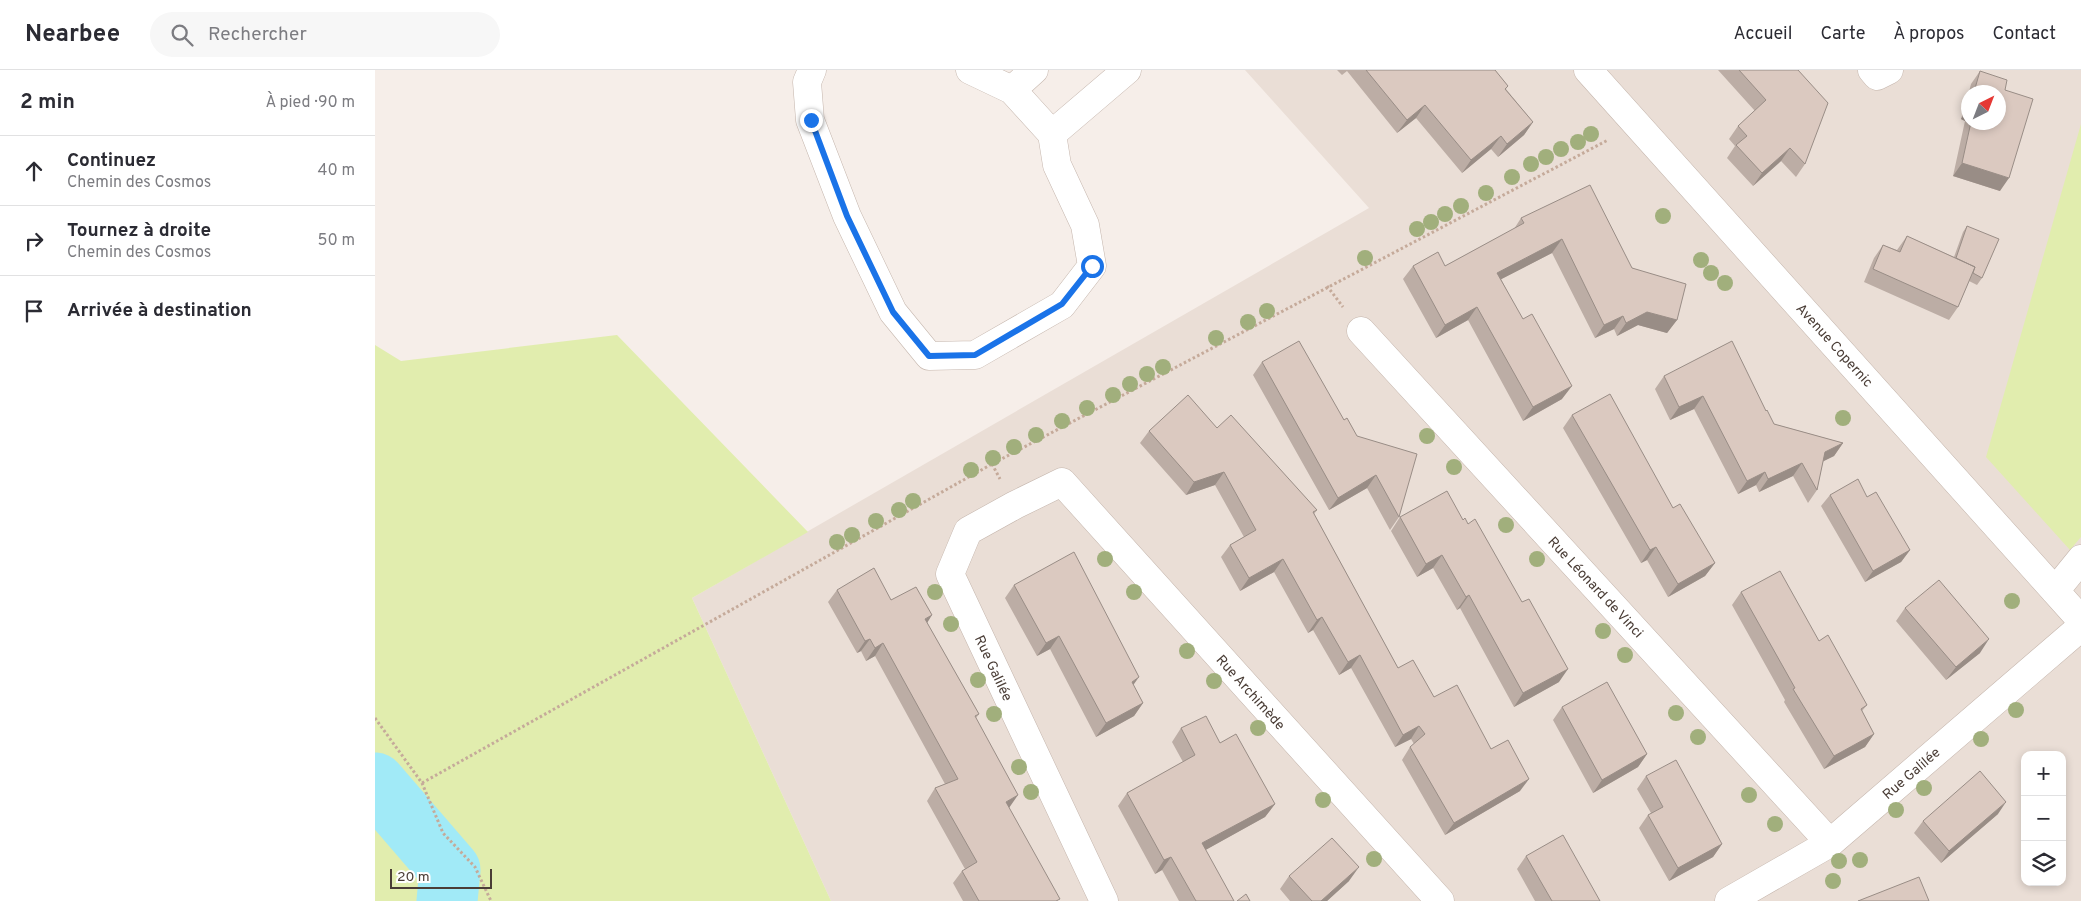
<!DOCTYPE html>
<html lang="fr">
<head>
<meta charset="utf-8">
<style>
	body { margin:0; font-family:Overpass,sans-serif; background:#f7f7f7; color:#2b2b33 }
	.controls { position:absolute; right:15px; bottom:15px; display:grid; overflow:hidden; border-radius:10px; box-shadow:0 2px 8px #0003 }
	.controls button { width:45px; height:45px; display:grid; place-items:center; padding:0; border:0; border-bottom:1px solid #e1e1e2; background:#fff; color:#2b2b33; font:25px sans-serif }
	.compass { position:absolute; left:1586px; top:15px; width:45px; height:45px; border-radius:50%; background:#fff; box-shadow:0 2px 8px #0003; rotate:42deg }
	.scale { position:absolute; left:15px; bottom:12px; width:102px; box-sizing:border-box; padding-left:5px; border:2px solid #4a3d36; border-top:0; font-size:14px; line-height:18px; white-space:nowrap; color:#4a3d36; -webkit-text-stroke:4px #fff; paint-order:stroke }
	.stop { position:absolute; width:15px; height:15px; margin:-11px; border:4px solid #1a73e8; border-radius:50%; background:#fff }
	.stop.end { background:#1a73e8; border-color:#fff; box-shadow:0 1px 5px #0008 }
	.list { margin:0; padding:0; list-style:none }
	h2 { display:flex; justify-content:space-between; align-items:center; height:65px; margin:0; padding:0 20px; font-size:21px }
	h2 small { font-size:16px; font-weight:400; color:#7c7c81 }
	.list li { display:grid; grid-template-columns:32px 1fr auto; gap:15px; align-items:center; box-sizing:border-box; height:70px; padding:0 20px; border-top:1px solid #e1e1e2 }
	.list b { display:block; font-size:19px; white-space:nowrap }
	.list p { margin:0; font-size:16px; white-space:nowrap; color:#7c7c81 }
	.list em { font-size:16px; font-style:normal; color:#7c7c81 }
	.icon { flex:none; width:28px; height:28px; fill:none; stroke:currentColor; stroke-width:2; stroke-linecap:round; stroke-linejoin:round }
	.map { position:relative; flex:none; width:1706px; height:831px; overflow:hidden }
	header { display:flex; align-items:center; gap:30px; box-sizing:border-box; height:70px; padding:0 25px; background:#fff; border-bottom:1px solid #e1e1e2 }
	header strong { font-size:24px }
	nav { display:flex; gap:28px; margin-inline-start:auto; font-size:18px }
	.search { width:350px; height:45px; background:#f7f7f7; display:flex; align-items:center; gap:12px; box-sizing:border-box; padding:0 18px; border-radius:28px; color:#7c7c81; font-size:19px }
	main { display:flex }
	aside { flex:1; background:#fff }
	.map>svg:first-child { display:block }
	.residential { fill:#eaded6; fill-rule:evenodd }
	.green { fill:#e1edae }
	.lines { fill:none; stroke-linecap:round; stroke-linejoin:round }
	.river { stroke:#a1eaf7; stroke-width:61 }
	.minor-casing { stroke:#c5b6ad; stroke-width:29 }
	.path { stroke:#c5aa9a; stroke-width:3; stroke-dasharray:2.5 2.5; stroke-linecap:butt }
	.minor { stroke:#fff; stroke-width:28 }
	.tree { fill:#a1af7c }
	.wall { fill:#bcada5 }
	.shaded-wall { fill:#998d86 }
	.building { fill:#dbc9c0; stroke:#998d86 }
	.route { stroke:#1a73e8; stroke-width:6 }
	.labels { text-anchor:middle; stroke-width:4; stroke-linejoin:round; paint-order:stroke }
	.street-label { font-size:14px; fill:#4a3d36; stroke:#fff }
</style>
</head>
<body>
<header>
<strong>Nearbee</strong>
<div class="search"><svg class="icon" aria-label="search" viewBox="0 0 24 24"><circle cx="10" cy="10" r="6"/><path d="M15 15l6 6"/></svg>Rechercher</div>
<nav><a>Accueil</a><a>Carte</a><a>À propos</a><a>Contact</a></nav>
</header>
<main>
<aside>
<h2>2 min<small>À pied · 90 m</small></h2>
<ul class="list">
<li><svg class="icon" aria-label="ahead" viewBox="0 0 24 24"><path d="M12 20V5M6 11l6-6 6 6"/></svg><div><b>Continuez</b><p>Chemin des Cosmos</p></div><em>40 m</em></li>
<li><svg class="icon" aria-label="right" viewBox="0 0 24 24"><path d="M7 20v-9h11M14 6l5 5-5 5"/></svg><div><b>Tournez à droite</b><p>Chemin des Cosmos</p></div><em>50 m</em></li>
<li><svg class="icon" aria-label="arrive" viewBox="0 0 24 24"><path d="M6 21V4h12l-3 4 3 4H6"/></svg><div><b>Arrivée à destination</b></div></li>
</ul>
</aside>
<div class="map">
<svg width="1706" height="831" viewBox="0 0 1706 831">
	<rect width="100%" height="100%" fill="#f6eee9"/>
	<path class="residential" d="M870 0H1706V831H456L317 528 994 138ZM1594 22H1624V52H1594ZM1650 685H1687V812H1650Z"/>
	<path class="green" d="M1706 54V467L1695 480 1611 387Z
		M242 265 433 462 317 528 456 831H0V275L26 291Z"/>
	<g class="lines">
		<path class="river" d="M0 713 75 800 72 831"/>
		<defs>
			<path id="minor" d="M437 0 432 12 435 50 472 146 518 242 554 286 600 285 687 235 717 196 710 155 682 95 677 64 637 20 595 0
				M1213 0 1706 550
				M1497 0 1502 6 1514 0
				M637 20 659 0
				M677 64 752 0
				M986 261 1455 773
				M1680 521 1706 489
				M729 831 575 504 593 461 640 435 687 412 1065 831
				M1354 831 1455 773 1706 557"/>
		</defs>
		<use href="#minor" class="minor-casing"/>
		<path class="path" d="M952 216 968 237
			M617 394 625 409
			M0 648 47 713 68 763 100 797 116 831
			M47 713 617 394 1233 70"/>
		<use href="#minor" class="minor"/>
	</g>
	<g class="tree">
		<circle cx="1216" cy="64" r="8"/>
		<circle cx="1203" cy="72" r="8"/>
		<circle cx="1186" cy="79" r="8"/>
		<circle cx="1171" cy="87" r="8"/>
		<circle cx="1156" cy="94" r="8"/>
		<circle cx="1137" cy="107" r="8"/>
		<circle cx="1111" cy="123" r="8"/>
		<circle cx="1086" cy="136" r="8"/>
		<circle cx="1070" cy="144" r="8"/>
		<circle cx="1288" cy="146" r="8"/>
		<circle cx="1056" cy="152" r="8"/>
		<circle cx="1042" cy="159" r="8"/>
		<circle cx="990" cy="188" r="8"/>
		<circle cx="1326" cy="190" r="8"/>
		<circle cx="1336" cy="203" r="8"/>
		<circle cx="1350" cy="213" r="8"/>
		<circle cx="892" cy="241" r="8"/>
		<circle cx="873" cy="252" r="8"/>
		<circle cx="841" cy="268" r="8"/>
		<circle cx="788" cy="297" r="8"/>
		<circle cx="772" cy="304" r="8"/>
		<circle cx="755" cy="314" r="8"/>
		<circle cx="738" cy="325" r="8"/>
		<circle cx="712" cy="338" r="8"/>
		<circle cx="1468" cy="348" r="8"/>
		<circle cx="687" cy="351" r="8"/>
		<circle cx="661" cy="365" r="8"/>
		<circle cx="1052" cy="366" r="8"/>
		<circle cx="639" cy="377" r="8"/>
		<circle cx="618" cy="388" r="8"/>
		<circle cx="1079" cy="397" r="8"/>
		<circle cx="596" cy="400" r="8"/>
		<circle cx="538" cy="431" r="8"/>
		<circle cx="524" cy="440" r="8"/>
		<circle cx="501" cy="451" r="8"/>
		<circle cx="1131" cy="455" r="8"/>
		<circle cx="477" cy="465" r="8"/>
		<circle cx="462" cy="472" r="8"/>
		<circle cx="730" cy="489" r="8"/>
		<circle cx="1162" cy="489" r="8"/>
		<circle cx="560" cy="522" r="8"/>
		<circle cx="759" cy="522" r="8"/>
		<circle cx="1637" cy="531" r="8"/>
		<circle cx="576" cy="554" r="8"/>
		<circle cx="1228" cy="561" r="8"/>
		<circle cx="812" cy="581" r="8"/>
		<circle cx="1250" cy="585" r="8"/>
		<circle cx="603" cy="610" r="8"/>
		<circle cx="839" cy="611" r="8"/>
		<circle cx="1641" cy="640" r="8"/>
		<circle cx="1301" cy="643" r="8"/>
		<circle cx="619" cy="644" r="8"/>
		<circle cx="883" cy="658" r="8"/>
		<circle cx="1323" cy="667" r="8"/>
		<circle cx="1606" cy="669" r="8"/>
		<circle cx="644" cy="697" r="8"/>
		<circle cx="1549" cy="718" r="8"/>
		<circle cx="656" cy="722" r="8"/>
		<circle cx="1374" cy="725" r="8"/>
		<circle cx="948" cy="730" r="8"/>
		<circle cx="1521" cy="740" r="8"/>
		<circle cx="1400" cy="754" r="8"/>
		<circle cx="999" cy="789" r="8"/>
		<circle cx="1485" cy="790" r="8"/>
		<circle cx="1464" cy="791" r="8"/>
		<circle cx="1458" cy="811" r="8"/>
	</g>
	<path class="wall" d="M962 0H1120L1133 16 1131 19 1158 52 1149 65 1123 87 1116 79 1087 103 1041 48 1022 63 972 1 967 5Z
		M1343 0H1423L1430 94 1421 107 1406 91 1378 116 1352 88 1360 76 1354 69 1363 56 1380 41Z
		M1605 1 1630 20 1625 121 1578 106 1590 51 1586 49 1594 23V52H1624V22H1594L1596 14Z
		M1146 148 1257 198 1302 250 1292 263 1263 255 1242 266 1239 259 1220 268 1177 183 1126 209 1187 329 1148 351 1093 250 1061 268 1028 209 1038 196H1070L1139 159Z
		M1592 156 1607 208 1602 215 1594 211 1583 237 1574 250 1489 212 1499 188 1508 175 1522 180 1532 166 1579 187 1588 162Z
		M887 292 969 350 972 348 1024 447 1015 460 992 418 954 440 878 305Z
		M1289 306 1391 341 1399 354 1468 373 1459 386 1448 391 1442 420 1433 433 1418 406 1384 422 1381 415 1363 424 1319 339 1295 350 1280 319Z
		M1197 345 1298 438 1340 493 1330 506 1293 527 1272 490 1266 493 1188 358Z
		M842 358 942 440 939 444 1023 598 1059 627 1116 679 1145 721 1070 765 1027 690 1035 677 1039 674 1036 669 1020 677 976 598 964 605 938 560 933 563 899 502 865 521 846 487 855 475 869 467 840 415 811 425 765 373 774 361Z
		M1455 425 1492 427 1535 480 1526 492 1490 512 1446 436Z
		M1025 447 1088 450 1184 612 1139 637 1085 538 1082 540 1058 498 1042 507 1016 461Z
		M639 515 758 615 768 633 759 646 721 667 675 579 662 586 630 528Z
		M462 520 516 530 552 553 604 644 601 648 634 738 683 831H588L578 813 587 801 590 799 552 731 560 718 570 714 500 586 491 591 486 581 482 583 453 532Z
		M1366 522 1444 571 1492 635 1487 641 1499 664 1490 677 1449 699 1409 632 1410 630 1357 535Z
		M1530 538 1605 583 1571 610 1521 551Z
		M1187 637 1272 684 1263 697 1218 723 1178 650Z
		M806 658 845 673 900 734 890 747 830 780 859 831H804L787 800 780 804 743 736 752 723 808 692 797 672Z
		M1271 706 1347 774 1338 787 1294 811 1264 758 1273 745 1276 743 1262 719Z
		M1623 744 1566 793 1539 763 1548 751Z
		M1151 786 1225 831H1160L1142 799Z
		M914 806 974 811 952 831H915L905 819Z"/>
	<path class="shaded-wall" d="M1050 35 1041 48 1022 63 1032 50Z
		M1594 38V46L1590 51 1586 49Z
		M1158 52 1149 65 1123 87 1132 74Z
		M1126 66 1116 79 1087 103 1096 90Z
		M1415 78 1406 91 1378 116 1387 103Z
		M1587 93 1634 108 1625 121 1578 106Z
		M1187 169 1177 183 1113 216 1122 203Z
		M1102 237 1093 250 1061 268 1070 255Z
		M1272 242 1302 250 1292 263 1263 255 1242 266 1251 253Z
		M1248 246 1239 259 1220 268 1229 255Z
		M1197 316 1187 329 1148 351 1158 337Z
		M1328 326 1319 339 1295 350 1304 337Z
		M1468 373 1459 386 1441 395 1450 382Z
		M1427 393 1418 406 1384 422 1393 409Z
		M849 402 840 415 811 425 819 412Z
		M1390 402 1381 415 1363 424 1372 411Z
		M1001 405 992 418 954 440 963 428Z
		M1281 477 1272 490 1266 493 1275 480Z
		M1535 480 1526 492 1490 512 1498 501Z
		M1067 485 1058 498 1042 507 1051 494Z
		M908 489 899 502 865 521 874 508Z
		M1340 493 1330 506 1293 527 1303 514Z
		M1094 525 1085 538 1082 540 1091 527Z
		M557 545 549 558 550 549Z
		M947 547 938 560 933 563 942 550Z
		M684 566 675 579 662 586 671 573Z
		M495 569 486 581 482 583 490 571Z
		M1614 569 1605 583 1571 610 1581 597Z
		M508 573 500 586 491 591 500 578Z
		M985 585 976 598 964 605 973 592Z
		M1193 599 1184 612 1139 637 1148 623Z
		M764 607 754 621 757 612Z
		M768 633 759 646 721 667 731 653Z
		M1044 656 1036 669 1020 677 1028 665Z
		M1499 664 1490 677 1449 699 1459 686Z
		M1272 684 1263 697 1218 723 1227 710Z
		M1154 709 1145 721 1070 765 1079 753Z
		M643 725 634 738 631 732Z
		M1631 732 1623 744 1566 793 1574 781Z
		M900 734 890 747 818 787 827 773Z
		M1347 774 1338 787 1294 811 1303 798Z
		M796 787 787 800 780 804 789 790Z
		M984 797 974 811 952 831H946Z"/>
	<path class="building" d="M991 0H1120L1133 16 1130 19 1158 52 1132 74 1126 66 1096 90 1050 35 1032 50Z
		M1364 0H1423L1453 33 1430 94 1415 78 1387 103 1361 75 1372 66 1363 56 1391 30Z
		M1605 1 1632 10 1630 20 1658 29 1634 108 1587 93 1596 52H1624V22H1599Z
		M1215 115 1257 198 1311 214 1302 250 1272 242 1251 253 1248 246 1229 255 1187 169 1122 203 1148 249 1157 244 1197 316 1158 337 1102 237 1070 255 1038 196 1063 182 1070 196 1149 153 1146 148Z
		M1592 156 1624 169 1607 208 1598 203 1600 197 1581 188Z
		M1532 166 1600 197 1583 237 1498 199 1508 175 1525 182Z
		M924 271 969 350 972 348 982 366 1042 384 1024 447 1001 405 963 428 887 292Z
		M1357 271 1391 341 1392 340 1399 354 1468 373 1450 382 1442 420 1427 393 1393 409 1390 402 1372 411 1328 326 1304 337 1289 306Z
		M1235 324 1298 438 1305 434 1340 493 1303 514 1281 477 1275 480 1197 345Z
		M813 325 842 358 856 345 942 440 938 442 1023 598 1038 590 1059 627 1082 615 1116 679 1133 670 1154 709 1079 753 1035 677 1050 664 1044 656 1028 665 985 585 973 592 947 547 942 550 908 489 874 508 855 475 881 460 849 402 819 412 774 361Z
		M1483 409 1492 427 1501 422 1535 480 1498 501 1455 425Z
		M1072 421 1088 450 1090 448 1093 454 1100 449 1147 532 1154 529 1193 599 1148 623 1094 525 1091 527 1067 485 1051 494 1025 447Z
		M699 482 764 607 757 612 768 633 731 653 684 566 671 573 639 515Z
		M499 498 516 530 541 517 557 545 550 549 604 644 600 646 643 725 631 732 685 829 681 831H604L587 801 602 792 560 718 583 709 508 573 500 578 495 569 490 571 462 520Z
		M1405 501 1444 571 1453 565 1492 635 1486 639 1499 664 1459 686 1418 619 1420 618 1366 522Z
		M1564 510 1614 569 1581 597 1530 538Z
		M1232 612 1272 684 1227 710 1187 637Z
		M831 646 845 673 861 664 900 734 827 773 859 831H821L796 787 789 790 752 723 820 685 806 658Z
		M1301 690 1347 774 1303 798 1273 745 1288 737 1271 706Z
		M1605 701 1631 732 1574 781 1548 751Z
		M1188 765 1225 831H1177L1151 786Z
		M957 768 984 797 946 831H937L914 806Z
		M1544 807 1554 831H1483Z
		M871 824 875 831H862Z"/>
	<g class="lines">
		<path class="route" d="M436 50 472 146 518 242 554 286 600 285 687 234 717 196"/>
	</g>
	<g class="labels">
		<g class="street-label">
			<text transform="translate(1460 275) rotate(48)" y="5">Avenue Copernic</text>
			<text transform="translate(1221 517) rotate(47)" y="5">Rue Léonard de Vinci</text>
			<text transform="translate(619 598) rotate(65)" y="5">Rue Galilée</text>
			<text transform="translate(876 622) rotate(48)" y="5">Rue Archimède</text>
			<text transform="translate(1536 703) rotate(-41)" y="5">Rue Galilée</text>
		</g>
	</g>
</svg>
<div class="controls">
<button>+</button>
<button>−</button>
<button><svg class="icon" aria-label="layers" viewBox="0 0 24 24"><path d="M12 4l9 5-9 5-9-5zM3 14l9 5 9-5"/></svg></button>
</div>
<svg class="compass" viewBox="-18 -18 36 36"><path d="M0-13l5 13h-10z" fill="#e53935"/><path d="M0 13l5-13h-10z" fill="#7c7c81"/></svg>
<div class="scale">20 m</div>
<div class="stop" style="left:717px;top:196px"></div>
<div class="stop end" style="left:436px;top:50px"></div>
</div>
</main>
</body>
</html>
